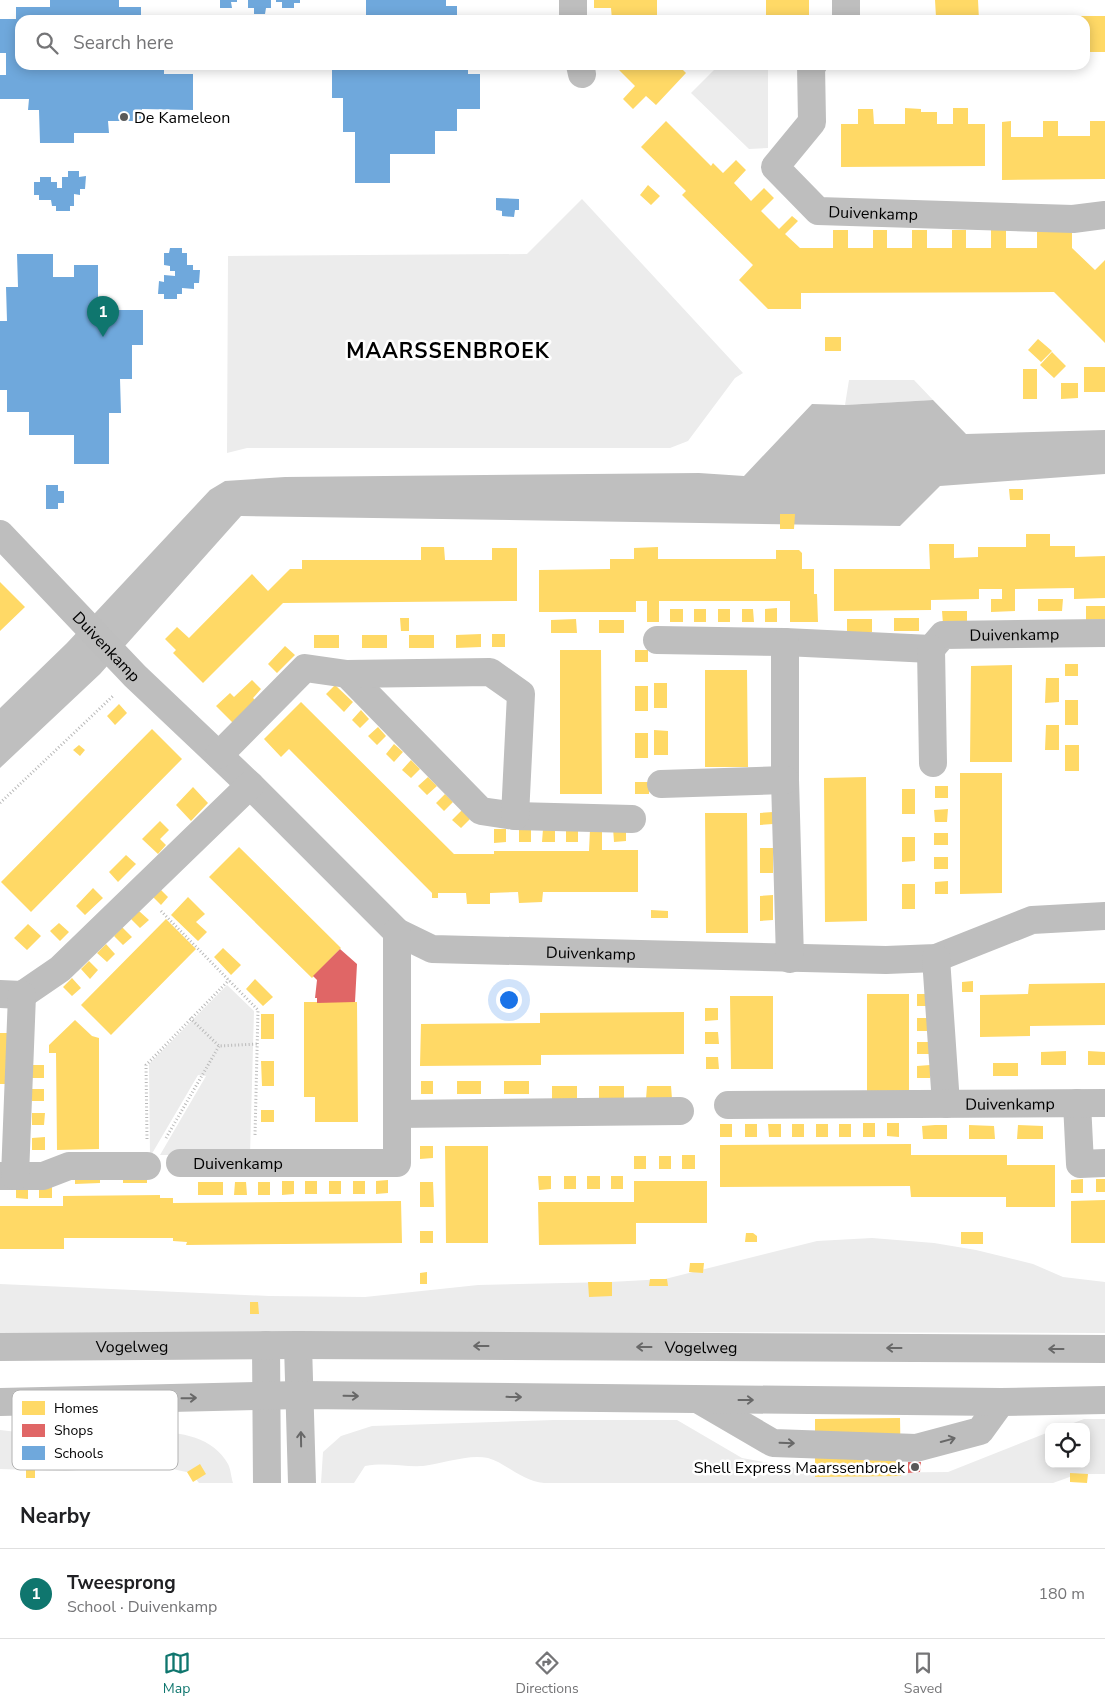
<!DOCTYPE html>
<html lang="en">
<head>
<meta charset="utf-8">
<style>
	body { margin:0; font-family:"Nunito Sans",sans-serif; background:#f2f2f2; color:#202124 }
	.controls { position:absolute; right:15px; bottom:15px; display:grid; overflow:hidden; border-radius:10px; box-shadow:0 2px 12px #0003 }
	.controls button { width:45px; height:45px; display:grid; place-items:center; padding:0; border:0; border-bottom:1px solid #e0e0e0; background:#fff; color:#202124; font:25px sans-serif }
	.you { position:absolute; left:508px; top:999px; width:18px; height:18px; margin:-12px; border:4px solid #fff; border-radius:50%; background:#1a73e8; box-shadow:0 0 0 8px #1a73e833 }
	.badge { display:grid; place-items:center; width:32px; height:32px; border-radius:50%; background:#0f766e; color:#fff; font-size:16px; font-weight:700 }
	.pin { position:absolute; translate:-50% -41px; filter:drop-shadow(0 1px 2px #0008) }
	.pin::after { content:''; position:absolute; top:26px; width:18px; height:15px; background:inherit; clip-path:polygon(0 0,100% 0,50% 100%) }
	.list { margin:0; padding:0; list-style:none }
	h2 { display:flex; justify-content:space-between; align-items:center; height:65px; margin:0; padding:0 20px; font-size:21px }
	h2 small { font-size:16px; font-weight:400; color:#757577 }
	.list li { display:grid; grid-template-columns:32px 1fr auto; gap:15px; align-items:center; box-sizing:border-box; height:90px; padding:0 20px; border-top:1px solid #e0e0e0 }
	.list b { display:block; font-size:19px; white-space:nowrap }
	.list p { margin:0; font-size:16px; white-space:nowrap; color:#757577 }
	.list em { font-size:16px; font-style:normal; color:#757577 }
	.icon { flex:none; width:28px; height:28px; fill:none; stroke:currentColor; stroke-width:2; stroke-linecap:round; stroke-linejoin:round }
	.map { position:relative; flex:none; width:1105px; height:1483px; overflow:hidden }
	.search { position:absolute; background:#fff; box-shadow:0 2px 12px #0003; left:15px; right:15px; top:15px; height:55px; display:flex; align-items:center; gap:12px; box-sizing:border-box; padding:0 18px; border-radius:15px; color:#757577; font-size:19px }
	.sheet { height:155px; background:#fff }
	nav { display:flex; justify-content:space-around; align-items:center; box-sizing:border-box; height:70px; border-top:1px solid #e0e0e0; background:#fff; font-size:14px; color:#757577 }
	nav a { display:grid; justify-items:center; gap:2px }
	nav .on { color:#0f766e }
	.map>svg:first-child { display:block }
	.green { fill:#ececec }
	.water { fill:#bfbfbf }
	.homes { fill:#ffd966 }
	.shops { fill:#e06666 }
	.schools { fill:#6fa8dc }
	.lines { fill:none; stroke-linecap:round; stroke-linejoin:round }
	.path { stroke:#b9b9b9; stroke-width:3; stroke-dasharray:1 2.5; stroke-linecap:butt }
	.minor { stroke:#bebebe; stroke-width:28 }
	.oneway { stroke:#686868 }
	.poi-dot { fill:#595959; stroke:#fff; stroke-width:2 }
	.labels { text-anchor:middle; stroke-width:5; stroke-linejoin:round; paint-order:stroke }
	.poi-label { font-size:16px; fill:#000; stroke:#fff; text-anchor:start }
	.street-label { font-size:16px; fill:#000; stroke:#fff }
	.district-label { font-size:21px; font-weight:bold; letter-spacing:1px; fill:#000; stroke:#fff }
	.key { fill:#fff; stroke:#b2b2b2; stroke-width:1 }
	.key-label { font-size:14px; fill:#000 }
</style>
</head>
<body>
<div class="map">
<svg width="1105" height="1483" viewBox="0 0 1105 1483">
	<rect width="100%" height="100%" fill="#fff"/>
	<path class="green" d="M719 65H768V148L749 149 691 93Z
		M582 199 743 373 735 378 688 441 670 448H247L227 453 228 256 527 254Z
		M849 380H914L933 400 845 405Z
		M227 985 254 1011 250 1155H160L206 1076 198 1075 150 1157 149 1064Z
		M872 1238 934 1243 976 1250 1033 1264 1063 1277 1105 1282V1333L590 1332 0 1341V1284L269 1296 365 1297 478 1285 610 1282 665 1279 817 1241Z
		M1084 1419H1105V1474H1078L1053 1483H544C521 1481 506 1463 488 1458 467 1454 443 1464 423 1466 402 1467 387 1462 365 1466L354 1483H321L323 1452 341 1436 372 1426 554 1420H677L742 1458 801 1469 846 1473 948 1472 1049 1432V1464H1086V1427H1063Z
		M0 1430C23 1433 46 1435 69 1436 115 1436 201 1415 228 1464 231 1470 231 1477 233 1483H199L191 1473 168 1468 131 1466 66 1471 0 1469Z"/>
	<path class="water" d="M933 400 966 434 1105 430V474L940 486 900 526 241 516 100 674 0 768V708L67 643 210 490 225 481 285 477 699 473 744 476 812 404 845 405Z"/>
	<path class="homes" d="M594 0H657V20H612L611 8H594Z
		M766 0H809V20H766Z
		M935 0H978L979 20H920V17H936Z
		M1083 16H1105V52H1085V20H1019V17Z
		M614 65H678L686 73 656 105 646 96 633 109 623 99 635 86Z
		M905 108 921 109V112H937V124H953V108H968V124H985V166L841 167V124H858V109H873L874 124H905Z
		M666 121 711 166 713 163 723 173 736 160 746 170 734 183 751 201 764 188 774 198 761 211 779 229 792 216 798 221 785 234 800 248H833V230H848V248H873V230H887V248H912V230H927V248H952V230H966V248H991V230H1006V248H1037V229L1072 230V248L1095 270 1105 260V343L1054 292 801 293V309H768L739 280 753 265 682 195 686 191 641 147Z
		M1011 121V137H1043V121H1058V136H1090V121H1105V179L1002 180V122Z
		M648 185 660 196 651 205 640 195Z
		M825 337H841V351H825Z
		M1038 339 1052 351 1041 362 1028 350Z
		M1052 352 1066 366 1054 378 1040 365Z
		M1084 367H1105V392H1084Z
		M1023 369H1037V399H1023Z
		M1061 383H1078V398L1061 399Z
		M1009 489H1023V500H1010Z
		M780 514H795L794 529H780Z
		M1026 534H1050V546H1075V557L1105 556V598L1074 599V588L1015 589V611L991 612V599H1002V589H979V599L931 600V610L834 611V569H930L929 544H954V558L978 557V547H1026Z
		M421 547H444L445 560H492V548H517V601L283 603 203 683 173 653 176 650 165 639 177 627 189 638 252 574 268 591 290 569H302V560H421Z
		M658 547V559H776V550H799L802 553V569H814V594H817L818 622H790V601H659V622H647V601H636V612H539V570L610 569V559H634V548Z
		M0 582 25 607 0 631Z
		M1038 599H1063L1062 611H1038Z
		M1086 606H1105V619L1086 620Z
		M777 608V622H765V609Z
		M670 609H683V622H670Z
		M694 609H706V622H694Z
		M718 609H730V622H718Z
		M742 609H753L754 622H742Z
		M942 611H967V624H943Z
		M400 618H409V631H401Z
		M894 618H919V631H894Z
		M576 619 577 633H551V620Z
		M847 619H872V632H847Z
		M599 620H624V633H599Z
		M481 634V647L456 648V635Z
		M492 634H505V647H492Z
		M314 635H339V648H314Z
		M362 635H387V648H362Z
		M409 635H434V648H409Z
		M285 646 295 655 277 673 268 664Z
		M560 650H601L602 794H560Z
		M635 650H648V662H635Z
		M1065 664H1078V676H1065Z
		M1012 665V762H970L971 666Z
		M705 670H747L748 767H705Z
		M1046 678H1059V702L1045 703Z
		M252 680 261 689 253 698 258 703 236 726 216 706 230 693 234 697Z
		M654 683H667V708H654Z
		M335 685 353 702 344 712 326 694Z
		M635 686H648V711H635Z
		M1065 700H1078V725H1065Z
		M301 702 454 854H494V851H589L590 829 602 828V850H638V892H543L542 902 519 903 518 892 490 893V904H467L466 893H438V898H432V893L289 749 281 757 264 739Z
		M119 704 127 713 115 725 107 716Z
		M361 710 369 719 360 728 352 720Z
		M1046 725H1059V750H1045Z
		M378 727 386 736 377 745 368 736Z
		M152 729 182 759 31 912 1 882Z
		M654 730 668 731V755H654Z
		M635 733H648V758H635Z
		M394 744 403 752 394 762 386 754Z
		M79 745 85 750 80 756 73 750Z
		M1065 745H1079V771H1065Z
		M411 760 420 769 411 778 402 770Z
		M960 773H1002V893L960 894Z
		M428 777 437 786 427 795 418 786Z
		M866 777 867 921 825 922 824 778Z
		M635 782H649V794H635Z
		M935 786H948V798H935Z
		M193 787 208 803 191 821 176 805Z
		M902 789H915V814H902Z
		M445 794 453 802 444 811 436 803Z
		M948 809 947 822H935L934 810Z
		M462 810 470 819 461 828 452 820Z
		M773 812V824L760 825V813Z
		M705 813H747L748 933H706Z
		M160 821 169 830 160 839 166 845 158 854 142 839Z
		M578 828V842H566V829Z
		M613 828H626V841L614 842Z
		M494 829H506V842L494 843Z
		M519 829H531V842H519Z
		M543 829H555V842H542Z
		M934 833H948V845H934Z
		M902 837H915V861L902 862Z
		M239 847 341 948 312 978 209 877Z
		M760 848H773V873H760Z
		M126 855 136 864 118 882 109 872Z
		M934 857H948V869H934Z
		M948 881V894H935V882Z
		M902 884H915V909H902Z
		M93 888 103 898 85 915 76 906Z
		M160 889 168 897 161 905 153 897Z
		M773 895V920L760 921V896Z
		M188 897 205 914 196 922 207 932 198 941 171 915Z
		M651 910 668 911V918H651Z
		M139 911 149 920 140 928 131 919Z
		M166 919 196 949 111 1035 81 1005Z
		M59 923 69 932 60 941 50 931Z
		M28 924 41 936 27 950 14 938Z
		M122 927 132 937 123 945 114 936Z
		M106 944 115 954 107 962 97 953Z
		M223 948 241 965 231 975 214 957Z
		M89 961 98 970 90 979 81 969Z
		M72 978 81 988 72 996 63 987Z
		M255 979 273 997 263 1006 246 989Z
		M973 981V992H962V982Z
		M1105 983V1025L1030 1026V1036L980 1037V995L1028 994 1029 984Z
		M867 994H909V1091H867Z
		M917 994H930V1006H917Z
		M730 996H773V1069H731Z
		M304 1002H357L358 1122H315V1097H304Z
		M705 1008H718V1020L705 1021Z
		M684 1012V1054L541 1055V1065L420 1066 421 1024 540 1023V1013Z
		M261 1014H274V1039H261Z
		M917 1018H930V1031H917Z
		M75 1020 92 1036 99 1038V1149L57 1150 56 1053H49V1045Z
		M705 1032H718L719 1044H705Z
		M0 1033H11V1084H0Z
		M917 1042H930V1054H917Z
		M1066 1051V1065H1041V1052Z
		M1088 1051 1105 1052V1065H1088Z
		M706 1057H718L719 1069H706Z
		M261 1061H274V1086H262Z
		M993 1063H1018V1076H993Z
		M31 1065H44V1078H31Z
		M930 1065V1078H917V1066Z
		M421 1081H433V1094H421Z
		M457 1081H481V1094H457Z
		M504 1081H529V1094H504Z
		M552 1086H577V1099L552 1100Z
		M599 1086H624V1099H599Z
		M647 1086H671L672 1099H646Z
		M31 1089H44V1101H32Z
		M261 1110H274V1122H261Z
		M32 1113H45L44 1125H32Z
		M863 1123H875V1137H863Z
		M887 1123H899V1137L887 1136Z
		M720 1124H732V1137H720Z
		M745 1124H757V1137H745Z
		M768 1124H781V1137H769Z
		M792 1124H804V1137H792Z
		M816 1124H828V1137H816Z
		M839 1124H851V1137H839Z
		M935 1125H947V1139H923L922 1126Z
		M969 1125 994 1126 995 1139H969Z
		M1018 1125 1043 1126V1139H1017Z
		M45 1137V1150H32V1138Z
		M911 1144V1155H1007V1165H1055V1207H1006V1197H911L910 1186 720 1187V1145Z
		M420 1146H433V1158L420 1159Z
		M445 1146H488V1243H446Z
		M682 1155H695V1169H682Z
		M634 1156H646V1169H634Z
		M659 1156H671V1169H659Z
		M100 1170V1183L75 1184V1171Z
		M123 1170H147V1183H123Z
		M538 1176H551V1189L539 1190Z
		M564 1176H576V1189H564Z
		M587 1176H600V1189H587Z
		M611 1176H623V1189H611Z
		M1083 1179V1193H1071V1180Z
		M1096 1179H1105V1192H1096Z
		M388 1180V1193L376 1194V1181Z
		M282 1181H294V1194L282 1195Z
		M305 1181H317V1194H305Z
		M329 1181H341V1194H329Z
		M353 1181H365V1194H353Z
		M634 1181H707V1223H636V1244L539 1245 538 1202H634Z
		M198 1182H223V1195H198Z
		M235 1182H246L247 1195H234Z
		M258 1182H270V1195H258Z
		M420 1182H433L434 1207H420Z
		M16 1185H28V1199L16 1198Z
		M39 1185H52V1198H39Z
		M160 1195V1198H173V1203L401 1201 402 1243 186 1245 187 1242 173 1241V1238H64V1249H0V1206H63V1196Z
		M1105 1200V1243H1071V1201Z
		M420 1231H433V1243H420Z
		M961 1232H983V1244H961Z
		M746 1233H753L757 1236V1242H745Z
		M690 1263H704L703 1273 689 1272Z
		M427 1272V1284H420V1273Z
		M650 1279H667L668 1286H649Z
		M588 1282H612V1296L589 1297Z
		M250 1302H258L259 1314H250Z
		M900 1418 901 1476 815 1477V1419Z
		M200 1464 206 1474 193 1482 187 1472Z
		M26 1467H35V1478H26Z
		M1070 1473 1088 1474 1087 1483 1070 1482Z"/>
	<path class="shops" d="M340 949 357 964 355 1002 317 1003V998H315L317 980 313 976Z
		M908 1462H921L920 1472 908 1473Z"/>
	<path class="schools" d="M50 0H119V7H141V20H20V65H164V74H193V110L142 109V121H108L109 133H74V143H40L39 110H28L29 99H0V75H6V53H0V19H16V7H50Z
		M220 0H237V2H231L232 8H220Z
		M248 0H271V8H266L265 14H254V8H248Z
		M276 0H300V3H294V8H282V2H276Z
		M366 0H446V6H457V20H354V18H366Z
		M332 65H468V74H480V109H457V131H435V154H390V183H355V132H343V98H332Z
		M68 171H79V177L86 176 85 189H80V195L74 194V206H70V211H56V206H52L51 200H39V195H34V182H40V177H51V182H57V188H62V177H68Z
		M496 198 519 199V210H515L514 217 502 216V211L496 210Z
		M170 248H182V253H187V265H193V270H200L199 283H194V289L182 288V294H177V299H164V294H158L159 281 164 282V275L175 276V271H170V266L164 265V253H169Z
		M17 254H53V277H74V265H98V299H109V310H143V345H132V379H120L121 413H109V464H74V435H29V412H7V390H0V321H7L6 287H18Z
		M46 485H58V491H64V503H58V509H46Z"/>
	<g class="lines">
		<path class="path" d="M0 803 114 695
			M161 911 258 1010 255 1135
			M190 1018 219 1046 257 1044
			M166 1138 219 1046
			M147 1139 146 1065 229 980"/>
		<g class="minor">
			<path d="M573 0V20"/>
			<path d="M846 0V20"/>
			<path d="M580 65 582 74"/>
			<path id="s1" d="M813 65H811L812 122 775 167 818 211 1073 219 1105 215"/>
			<path id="s2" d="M0 534 135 676 250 785 397 932 432 949 886 960 936 958 1032 920 1105 916"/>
			<path id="s3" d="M657 640 785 642 931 649 943 635 1105 633"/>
			<path d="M785 642V780L790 959"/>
			<path d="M931 649 933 763"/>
			<path d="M347 674 481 811 515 816 632 819"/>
			<path d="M219 755 305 668 347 674 490 672 521 694 515 816"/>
			<path d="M661 784 785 780"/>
			<path d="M936 958 946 1104"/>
			<path d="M0 994 22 995 60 969 250 785"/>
			<path d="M1077 1103 1080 1164 1105 1163"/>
			<path id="s4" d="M728 1105 1105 1103"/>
			<path d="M397 1114 680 1111"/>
			<path id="s5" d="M180 1163H397V932"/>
			<path d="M0 1176H43L69 1166H147"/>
			<path d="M15 1176 22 995"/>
			<path d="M266 1345 267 1483"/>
			<path d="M298 1345 302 1483"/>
			<path id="s6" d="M0 1347 298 1345 1105 1349"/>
			<path d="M699 1400 773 1443 916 1448 980 1431 1001 1402"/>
			<path d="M0 1402 301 1395 1001 1402 1105 1400"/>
		</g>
	</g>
	<defs><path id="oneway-shaft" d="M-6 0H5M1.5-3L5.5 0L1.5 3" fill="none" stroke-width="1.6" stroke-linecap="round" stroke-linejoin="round" transform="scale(1.25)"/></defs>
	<g class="oneway">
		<use href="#oneway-shaft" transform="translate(481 1346) rotate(-180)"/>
		<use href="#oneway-shaft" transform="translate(644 1347) rotate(-180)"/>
		<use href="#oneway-shaft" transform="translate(894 1348) rotate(-180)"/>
		<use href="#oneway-shaft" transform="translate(1056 1349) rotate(-180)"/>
		<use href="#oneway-shaft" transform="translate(351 1396) rotate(1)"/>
		<use href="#oneway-shaft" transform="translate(514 1397) rotate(1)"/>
		<use href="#oneway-shaft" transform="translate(189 1398) rotate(-1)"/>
		<use href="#oneway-shaft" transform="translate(746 1400)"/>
		<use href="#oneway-shaft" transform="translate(301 1439) rotate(-91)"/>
		<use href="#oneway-shaft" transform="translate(948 1440) rotate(-15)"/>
		<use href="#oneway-shaft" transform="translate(787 1443) rotate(2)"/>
	</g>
	<g class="poi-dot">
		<circle cx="124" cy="117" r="5"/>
		<circle cx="915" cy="1467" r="5"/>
	</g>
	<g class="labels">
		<g class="poi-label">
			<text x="134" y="123">De Kameleon</text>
			<text x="905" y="1473" text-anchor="end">Shell Express Maarssenbroek</text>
		</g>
		<g class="street-label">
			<text dy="6" stroke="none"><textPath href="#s1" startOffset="234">Duivenkamp</textPath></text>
			<text dy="6" stroke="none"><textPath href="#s3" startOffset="364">Duivenkamp</textPath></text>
			<text dy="6" stroke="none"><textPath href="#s2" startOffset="155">Duivenkamp</textPath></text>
			<text dy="6" stroke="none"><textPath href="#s2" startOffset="760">Duivenkamp</textPath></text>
			<text dy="6" stroke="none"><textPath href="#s4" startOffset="282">Duivenkamp</textPath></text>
			<text dy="6" stroke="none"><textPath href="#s5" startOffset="58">Duivenkamp</textPath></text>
			<text dy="6" stroke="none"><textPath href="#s6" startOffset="132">Vogelweg</textPath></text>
			<text dy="6" stroke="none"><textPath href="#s6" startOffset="701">Vogelweg</textPath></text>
		</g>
		<g class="district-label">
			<text x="448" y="358">MAARSSENBROEK</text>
		</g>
	</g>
	<rect x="12" y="1390" width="166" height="80" rx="8" class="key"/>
	<rect x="22" y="1401" width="23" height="14" fill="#ffd966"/>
	<rect x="22" y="1424" width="23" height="13" fill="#e06666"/>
	<rect x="22" y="1446" width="23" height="14" fill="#6fa8dc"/>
	<g class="key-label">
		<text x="54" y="1413">Homes</text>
		<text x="54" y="1435">Shops</text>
		<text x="54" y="1458">Schools</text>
	</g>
</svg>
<div class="controls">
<button><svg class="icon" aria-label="locate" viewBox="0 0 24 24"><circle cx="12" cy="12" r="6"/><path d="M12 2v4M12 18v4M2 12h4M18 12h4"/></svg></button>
</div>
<div class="you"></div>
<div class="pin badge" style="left:103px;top:337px">1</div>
<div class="search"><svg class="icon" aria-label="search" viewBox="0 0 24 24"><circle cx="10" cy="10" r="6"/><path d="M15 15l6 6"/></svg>Search here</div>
</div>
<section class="sheet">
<h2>Nearby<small></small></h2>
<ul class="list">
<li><span class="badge">1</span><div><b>Tweesprong</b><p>School · Duivenkamp</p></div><em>180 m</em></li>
</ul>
</section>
<nav>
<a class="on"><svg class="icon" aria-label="map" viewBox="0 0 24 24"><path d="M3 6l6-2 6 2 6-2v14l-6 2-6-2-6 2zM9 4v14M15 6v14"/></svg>Map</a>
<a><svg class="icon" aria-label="directions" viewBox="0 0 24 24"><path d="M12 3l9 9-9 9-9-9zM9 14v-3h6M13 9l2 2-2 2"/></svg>Directions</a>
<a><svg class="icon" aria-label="saved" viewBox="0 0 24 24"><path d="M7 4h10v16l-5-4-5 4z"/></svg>Saved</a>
</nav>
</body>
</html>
